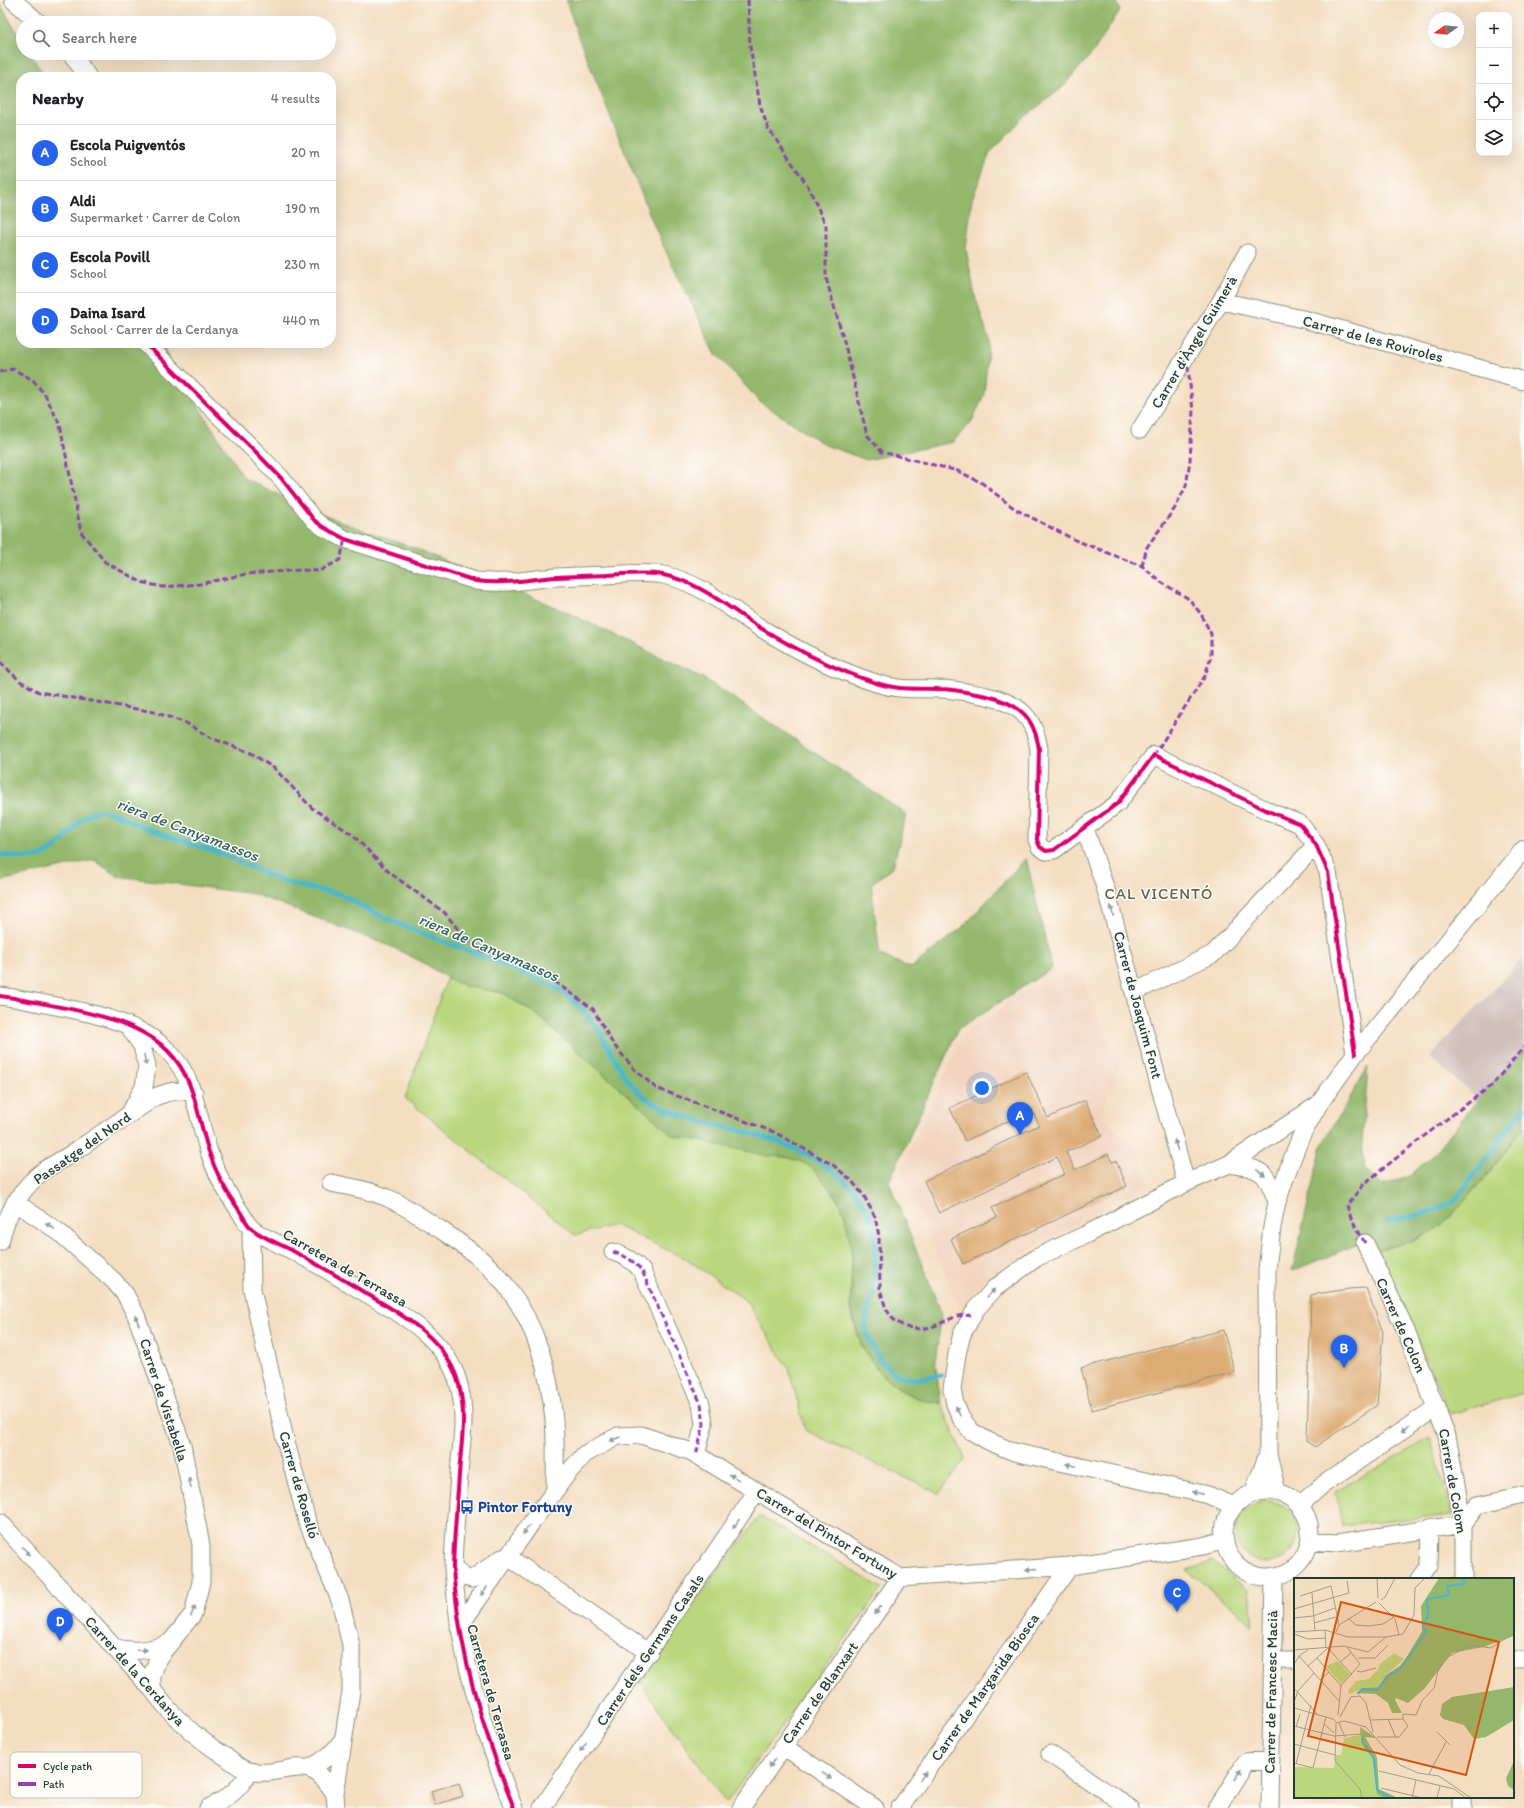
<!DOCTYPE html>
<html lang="en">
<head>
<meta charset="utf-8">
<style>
	body { margin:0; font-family:Itim,sans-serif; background:#f6f6f6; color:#202124 }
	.controls { position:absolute; right:12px; top:12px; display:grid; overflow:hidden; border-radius:8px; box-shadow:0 4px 16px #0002 }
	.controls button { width:36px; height:36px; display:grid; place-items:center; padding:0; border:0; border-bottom:1px solid #e0e0e0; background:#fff; color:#202124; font:20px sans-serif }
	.compass { position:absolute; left:1428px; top:12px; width:36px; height:36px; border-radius:50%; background:#fff; box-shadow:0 4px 16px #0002; rotate:256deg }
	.you { position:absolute; left:982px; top:1088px; width:14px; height:14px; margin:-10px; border:3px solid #fff; border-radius:50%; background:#1a73e8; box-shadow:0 0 0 6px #1a73e833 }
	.badge { display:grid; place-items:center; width:26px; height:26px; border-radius:50%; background:#2563eb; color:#fff; font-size:13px; font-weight:700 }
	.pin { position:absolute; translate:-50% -33px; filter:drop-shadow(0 1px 2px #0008) }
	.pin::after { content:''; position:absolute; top:21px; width:14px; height:12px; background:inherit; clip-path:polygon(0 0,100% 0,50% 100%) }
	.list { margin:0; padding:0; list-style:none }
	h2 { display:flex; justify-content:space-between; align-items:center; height:52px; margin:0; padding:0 16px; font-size:17px }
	h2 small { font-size:13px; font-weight:400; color:#757577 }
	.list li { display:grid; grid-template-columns:26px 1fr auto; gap:12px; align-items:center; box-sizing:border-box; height:56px; padding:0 16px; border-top:1px solid #e0e0e0 }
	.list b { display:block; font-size:15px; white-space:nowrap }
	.list p { margin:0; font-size:13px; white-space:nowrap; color:#757577 }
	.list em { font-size:13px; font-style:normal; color:#757577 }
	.icon { flex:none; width:22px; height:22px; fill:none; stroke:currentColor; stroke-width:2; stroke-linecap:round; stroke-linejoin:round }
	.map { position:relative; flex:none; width:1524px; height:1808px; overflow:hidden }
	.search { position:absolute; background:#fff; box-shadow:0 4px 16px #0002; left:16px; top:16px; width:320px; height:44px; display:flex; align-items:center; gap:10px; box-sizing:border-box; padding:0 14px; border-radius:22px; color:#757577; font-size:15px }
	.panel { position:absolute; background:#fff; box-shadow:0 4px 16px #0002; left:16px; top:72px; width:320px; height:276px; border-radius:16px }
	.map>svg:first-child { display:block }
	.built { fill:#f3d4bf }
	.industrial { fill:#cfc0bb }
	.green { fill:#bad77d; stroke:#6c8a58 }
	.forest { fill:#93b86c; stroke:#597a50 }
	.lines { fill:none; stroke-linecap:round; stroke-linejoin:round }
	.stream { stroke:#4cb7c8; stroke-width:5 }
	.building { fill:#ddac76 }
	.minor-casing { stroke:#8a8e7a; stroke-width:19 }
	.minor { stroke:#fff; stroke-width:17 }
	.quiet { stroke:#8e44ad; stroke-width:3; stroke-dasharray:6 3; stroke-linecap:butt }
	.cycleway-casing { stroke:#fdfcf7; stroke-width:6 }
	.cycleway { stroke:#d6006c; stroke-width:4 }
	.oneway { fill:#8f9e9a }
	.labels { text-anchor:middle; stroke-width:3; stroke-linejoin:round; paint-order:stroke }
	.street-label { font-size:15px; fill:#1f3d34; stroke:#fdfcf7 }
	.transit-label { font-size:15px; font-weight:bold; fill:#164399; stroke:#fdfcf7; text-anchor:start }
	.water-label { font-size:16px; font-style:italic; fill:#2c6260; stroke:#fdfcf7 }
	.neighbourhood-label { font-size:16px; letter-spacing:1px; fill:#62644b; stroke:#fdfcf7 }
	.inset-river { fill:none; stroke:#4cb7c8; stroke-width:2 }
	.inset-road { fill:none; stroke:#9f9e89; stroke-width:1 }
	.view { fill:#d45610; fill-opacity:0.15; stroke:#d45610; stroke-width:2 }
	.inset-edge { fill:none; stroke:#1f3d34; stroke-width:2 }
	.key { fill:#fdfcf7; stroke:#bac3bc; stroke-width:1 }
	.key-label { font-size:11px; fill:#1f3d34 }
</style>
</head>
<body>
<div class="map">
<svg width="1524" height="1808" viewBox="0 0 1524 1808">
	<rect width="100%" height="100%" fill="#fdfcf7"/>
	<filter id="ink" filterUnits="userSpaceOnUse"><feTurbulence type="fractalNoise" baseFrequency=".025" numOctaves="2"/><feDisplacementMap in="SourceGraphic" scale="8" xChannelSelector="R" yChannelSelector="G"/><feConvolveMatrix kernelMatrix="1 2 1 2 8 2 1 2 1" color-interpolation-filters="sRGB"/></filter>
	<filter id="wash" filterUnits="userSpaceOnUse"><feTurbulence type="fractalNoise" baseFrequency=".012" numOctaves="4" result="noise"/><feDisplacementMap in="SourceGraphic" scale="16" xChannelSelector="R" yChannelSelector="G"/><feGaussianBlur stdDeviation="0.9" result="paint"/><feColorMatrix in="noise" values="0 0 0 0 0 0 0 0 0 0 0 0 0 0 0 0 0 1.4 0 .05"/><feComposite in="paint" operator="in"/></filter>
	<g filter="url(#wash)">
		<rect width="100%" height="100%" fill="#f4dec1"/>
		<path class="built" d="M1067 973 1082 978 1119 1065 1115 1081 1103 1109 1108 1122 1136 1149 1150 1184 1040 1243 1014 1259 987 1277 960 1309 901 1169 966 1030 994 1016 1011 998Z"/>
		<path class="industrial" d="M1524 957V1051L1478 1099 1430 1057Z"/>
		<path class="green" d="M447 978 465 986 503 993 536 1014 768 1156C781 1156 795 1158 807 1164 814 1168 818 1175 824 1181 844 1205 849 1221 852 1253 853 1271 849 1289 851 1307 857 1355 891 1399 941 1403L965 1459 939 1494 805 1430 789 1369 746 1301 690 1261 615 1225 575 1235 405 1098Z
			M1524 1126V1393L1451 1414 1375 1250 1408 1243 1419 1239 1449 1219 1490 1171Z
			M1429 1438 1453 1514 1342 1526 1336 1491Z
			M1236 1532a31 31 0 1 1 62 0a31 31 0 1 1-62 0Z
			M760 1516 882 1588 726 1803 637 1678Z
			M1213 1561 1249 1591 1253 1625 1187 1570Z"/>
		<path class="forest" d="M566 0H1116L1120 10 1094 51 1062 88 1022 119 990 153 972 199 966 249 975 296 989 340 984 395 972 421 953 442 867 460 825 445 760 402 716 354 658 235 578 36Z
			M0 4 23 42V53H30L45 77H21V343H163L171 363 244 478 317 513 419 550 569 613 705 679 906 814 893 867 871 884 880 955 911 968 964 926 1026 858 1052 968 958 1029 889 1182 942 1315 935 1361 941 1403 922 1400 902 1391 878 1371 861 1346 851 1306 852 1254 845 1215 837 1197 813 1169 806 1164 788 1157 768 1156 672 1135 536 1014 503 993 465 986 447 978 424 963 390 946 254 894 117 876 94 860 0 881Z
			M1524 1051V1126L1490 1171 1449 1219 1435 1230 1408 1243 1375 1250 1370 1239 1292 1271 1322 1145 1368 1067 1362 1143 1365 1169 1382 1185 1411 1175 1439 1149 1478 1099Z"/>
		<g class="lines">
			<path class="stream" d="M0 854C12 856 25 859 37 857 66 852 77 807 105 811 120 814 137 825 151 830 174 839 199 845 221 854 244 863 266 875 289 883 305 888 322 890 338 894 347 897 356 904 365 908 380 916 395 922 410 928 449 944 488 957 525 974 536 979 548 983 559 990 576 1001 590 1017 601 1034 616 1060 625 1086 652 1102 695 1127 749 1127 793 1148 824 1162 856 1184 870 1216 877 1233 876 1271 873 1290 871 1304 864 1318 867 1332 868 1340 873 1348 877 1355 895 1381 912 1382 941 1375
				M1388 1221C1413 1216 1437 1213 1457 1198L1524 1108"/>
		</g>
		<g id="blocks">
			<path class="building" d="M1026 1072 1048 1118 1085 1100 1102 1136 1066 1152 1075 1170 1108 1154 1112 1162 1116 1161 1127 1186 963 1264 951 1239 997 1217 992 1208 1065 1174 1057 1157 939 1213 924 1181 1039 1125 1032 1110 965 1141 950 1108Z
				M1366 1288 1383 1332 1377 1405 1315 1447 1307 1442 1311 1295 1348 1289Z
				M1223 1330 1235 1372 1092 1410 1081 1368Z
				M459 1783 463 1796 435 1805 431 1791Z"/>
		</g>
	</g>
	<g filter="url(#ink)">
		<use href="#blocks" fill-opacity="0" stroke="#8a8e7a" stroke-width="1"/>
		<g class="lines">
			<defs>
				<path id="minor" d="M13 0 39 23
					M71 53 88 77
					M1221 301 1307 320 1524 381
					M145 343 255 451 281 478 314 520 323 527 345 539 476 581C499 584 522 581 545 578 565 576 586 576 607 575 625 574 645 572 663 575 701 582 732 611 764 630 800 652 836 670 876 683 901 691 913 688 938 689 955 689 971 693 987 696 1019 704 1034 716 1039 749L1037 840 1040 847 1046 851 1054 850 1118 803 1154 755 1268 811 1300 824 1316 845 1328 872 1355 1054
					M1140 430 1221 301 1247 253
					M1085 829 1106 890 1186 1183
					M1134 992 1213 954 1316 845
					M0 996 14 998C61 1008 133 1015 168 1051 195 1078 197 1115 208 1149 215 1171 225 1191 239 1210 243 1216 246 1223 251 1228 259 1236 282 1245 293 1251 317 1264 339 1277 362 1291 401 1314 447 1338 459 1385 467 1417 461 1444 459 1475 457 1505 454 1536 453 1566 453 1576 455 1587 456 1598 463 1668 488 1743 514 1808
					M129 1027 142 1046 147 1066 144 1087 130 1113
					M1229 1164C1262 1169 1266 1170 1277 1202
					M331 1183C352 1187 373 1191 392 1200 409 1208 425 1220 441 1230 465 1246 490 1264 507 1287 536 1324 550 1374 554 1420 556 1443 555 1466 555 1489
					M15 1202 59 1232 114 1281 125 1294 136 1315 182 1445 201 1545V1582L193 1614 158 1658 152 1676V1689
					M251 1228 252 1289 284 1435 307 1521 340 1600 351 1645V1691L335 1794 336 1808
					M0 1242C6 1214 22 1186 46 1169 57 1162 69 1156 80 1148 105 1131 130 1114 155 1097 169 1091 179 1089 194 1093
					M1365 1243 1404 1326 1447 1436 1463 1524V1579
					M613 1252C626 1256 634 1261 642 1271L701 1404 704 1424 696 1455
					M1224 1534a43 43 0 1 1 86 0a43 43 0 1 1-86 0Z
					M1277 1492 1268 1454 1267 1270 1272 1227 1277 1202 1290 1164 1302 1134 1319 1104 1355 1054 1524 849
					M1253 1493 1268 1454
					M1300 1505 1321 1486 1437 1407
					M1234 1506 1208 1495 1014 1452 988 1441 971 1431 961 1418 955 1404 952 1389 957 1354 962 1334 976 1309 995 1288 1036 1258 1087 1234 1186 1183 1229 1164 1319 1104
					M0 1522 152 1689C172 1717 198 1739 226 1757 232 1762 241 1769 249 1771 288 1779 307 1747 335 1794
					M1310 1541 1337 1543 1463 1524 1477 1505 1524 1495
					M508 1557 649 1653
					M453 1568 464 1577 472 1579 502 1558
					M1420 1579 1429 1567 1430 1528
					M459 1627 532 1522 567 1474 585 1454 618 1436 641 1435 692 1452 900 1578 1070 1566 1203 1546 1225 1540
					M113 1647C133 1653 152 1651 171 1642
					M1273 1660H1295
					M1513 1660H1524
					M783 1746 875 1808
					M1050 1754 1130 1808
					M309 1768C324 1762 332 1753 343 1741
					M208 1808C226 1800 241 1789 249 1771
					M542 1808 757 1491
					M741 1808 900 1578
					M900 1808 1070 1566
					M1217 1808 1246 1762 1271 1760
					M1270 1808 1274 1576
					M1461 1808V1797"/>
			</defs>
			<use href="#minor" class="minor-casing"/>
			<use href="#minor" class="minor"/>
			<path class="quiet" d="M748 0 750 46 760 105 768 128 808 186 826 226V278L845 345 867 435 882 452 958 471 982 483 1015 509 1075 540 1142 566 1161 582 1189 599 1201 614 1211 634V656L1205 676 1154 755
				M0 372 13 369 33 380 45 395 60 425 81 532 105 562 141 582 162 587 200 584 246 574 301 570 319 571 340 560 345 539
				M1142 566 1147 547 1175 508 1186 486 1190 460 1193 410 1188 368 1183 360
				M0 662 20 681 39 692 154 712 186 723 211 738 251 753 275 769 312 808 353 835 390 873 445 913 464 937 481 950 521 963 551 979 593 1009 613 1044 635 1070 656 1088 774 1132 833 1165 851 1180 864 1196 875 1217 879 1236 880 1289 886 1309 894 1320 905 1327 920 1329 932 1327 957 1316 971 1315
				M1365 1243 1351 1218 1347 1205 1364 1184 1415 1143 1492 1085 1524 1047
				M613 1252C626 1256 634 1261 642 1271L701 1404 704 1424 696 1455"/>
			<defs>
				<path id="cycleway" d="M145 343 255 451 281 478 314 520 323 527 345 539 476 581C499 584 522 581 545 578 565 576 586 576 607 575 625 574 645 572 663 575 701 582 732 611 764 630 800 652 836 670 876 683 901 691 913 688 938 689 955 689 971 693 987 696 1019 704 1034 716 1039 749L1037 840 1040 847 1046 851 1054 850 1118 803 1154 755 1268 811 1300 824 1316 845 1328 872 1355 1054
					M0 996 14 998C61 1008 133 1015 168 1051 195 1078 197 1115 208 1149 215 1171 225 1191 239 1210 243 1216 246 1223 251 1228 259 1236 282 1245 293 1251 317 1264 339 1277 362 1291 401 1314 447 1338 459 1385 467 1417 461 1444 459 1475 457 1505 454 1536 453 1566 453 1576 455 1587 456 1598 463 1668 488 1743 514 1808"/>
			</defs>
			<use href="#cycleway" class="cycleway-casing"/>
			<use href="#cycleway" class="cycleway"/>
		</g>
		<defs><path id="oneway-solid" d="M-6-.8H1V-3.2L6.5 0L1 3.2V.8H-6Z"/></defs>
		<g class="oneway">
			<use href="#oneway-solid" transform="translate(1112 911) rotate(-105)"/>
			<use href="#oneway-solid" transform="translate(145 1060) rotate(79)"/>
			<use href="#oneway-solid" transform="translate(1176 1145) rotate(-105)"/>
			<use href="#oneway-solid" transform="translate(1261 1173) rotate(38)"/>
			<use href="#oneway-solid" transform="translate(50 1226) rotate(-146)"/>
			<use href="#oneway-solid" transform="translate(991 1293) rotate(-47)"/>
			<use href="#oneway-solid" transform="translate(137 1320) rotate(-111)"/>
			<use href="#oneway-solid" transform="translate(958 1411) rotate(-112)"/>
			<use href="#oneway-solid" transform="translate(1405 1429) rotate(146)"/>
			<use href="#oneway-solid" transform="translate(615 1439) rotate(157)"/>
			<use href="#oneway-solid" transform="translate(1071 1465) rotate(-167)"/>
			<use href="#oneway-solid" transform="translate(734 1477) rotate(-149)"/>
			<use href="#oneway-solid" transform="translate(190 1483) rotate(-100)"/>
			<use href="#oneway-solid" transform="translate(1197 1493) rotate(-167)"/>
			<use href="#oneway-solid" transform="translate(736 1524) rotate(124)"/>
			<use href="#oneway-solid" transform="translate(526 1530) rotate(124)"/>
			<use href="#oneway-solid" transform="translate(26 1551) rotate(48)"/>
			<use href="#oneway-solid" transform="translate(1031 1569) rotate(176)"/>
			<use href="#oneway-solid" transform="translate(484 1591) rotate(125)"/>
			<use href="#oneway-solid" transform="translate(878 1610) rotate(125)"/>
			<use href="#oneway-solid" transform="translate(193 1611) rotate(-68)"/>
			<use href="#oneway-solid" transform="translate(142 1650) rotate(-3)"/>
			<use href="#oneway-solid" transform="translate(583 1747) rotate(125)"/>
			<use href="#oneway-solid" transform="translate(772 1763) rotate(124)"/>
			<use href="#oneway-solid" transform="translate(1238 1775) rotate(-57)"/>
			<use href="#oneway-solid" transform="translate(827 1776) rotate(34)"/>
			<use href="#oneway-solid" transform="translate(923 1776) rotate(-55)"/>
		</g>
	</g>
	<defs>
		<symbol id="bus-bare" viewBox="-9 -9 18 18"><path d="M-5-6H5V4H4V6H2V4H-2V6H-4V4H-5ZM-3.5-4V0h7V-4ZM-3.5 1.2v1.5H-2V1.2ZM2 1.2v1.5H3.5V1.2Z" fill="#1a4fb4" stroke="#fdfcf7" stroke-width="2.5" paint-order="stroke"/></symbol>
	</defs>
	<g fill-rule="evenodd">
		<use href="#bus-bare" x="457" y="1497" width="20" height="20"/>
	</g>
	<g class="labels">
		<g class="street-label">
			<text transform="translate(1373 339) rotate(15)" y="5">Carrer de les Roviroles</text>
			<text transform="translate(1194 342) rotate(-59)" y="5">Carrer d'Àngel Guimerà</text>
			<text transform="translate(1138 1005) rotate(75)" y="5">Carrer de Joaquim Font</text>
			<text transform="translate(82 1148) rotate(-35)" y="5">Passatge del Nord</text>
			<text transform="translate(345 1268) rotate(30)" y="5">Carretera de Terrassa</text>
			<text transform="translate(1401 1325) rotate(66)" y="5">Carrer de Colon</text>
			<text transform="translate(164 1400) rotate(72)" y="5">Carrer de Vistabella</text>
			<text transform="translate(1453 1481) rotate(80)" y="5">Carrer de Colom</text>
			<text transform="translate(299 1485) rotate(74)" y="5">Carrer de Roselló</text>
			<text transform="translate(827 1533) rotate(31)" y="5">Carrer del Pintor Fortuny</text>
			<text transform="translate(650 1650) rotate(-56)" y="5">Carrer dels Germans Casals</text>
			<text transform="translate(135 1671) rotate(48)" y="5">Carrer de la Cerdanya</text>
			<text transform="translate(985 1687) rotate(-55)" y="5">Carrer de Margarida Biosca</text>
			<text transform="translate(491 1692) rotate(74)" y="5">Carretera de Terrassa</text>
			<text transform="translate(1271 1692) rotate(-89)" y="5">Carrer de Francesc Macià</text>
			<text transform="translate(820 1693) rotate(-55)" y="5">Carrer de Blanxart</text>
		</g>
		<g class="transit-label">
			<text x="478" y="1512">Pintor Fortuny</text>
		</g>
		<g class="water-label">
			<text transform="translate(188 829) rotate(21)" y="6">riera de Canyamassos</text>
			<text transform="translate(489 947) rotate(23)" y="6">riera de Canyamassos</text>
		</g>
		<g class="neighbourhood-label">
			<text x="1159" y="899">CAL VICENTÓ</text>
		</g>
	</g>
	<g transform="translate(1294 1578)">
		<rect width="220" height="220" fill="#f4dec1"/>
		<path d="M100 75 110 81 91 98 85 109 69 110 56 116 54 113 62 103 75 101 84 91 85 87ZM44 83 56 97 47 106 32 88ZM66 157 67 164 78 179 82 213 90 220H0V189L40 190 42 177H47L50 160Z" fill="#bad77d"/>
		<path d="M145 0H220V58L189 69 158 75 130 111 114 125 102 120 101 122 108 135H98L94 125 82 116 62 115 69 110 85 109 91 98 107 87 114 77 128 53 127 28ZM220 109V142L192 159 180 161 170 147 149 141 146 137 148 126 158 119ZM66 149 82 160 71 159 83 179 85 211 104 220H90L83 216 78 179 67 164ZM220 183V212L214 208 212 200Z" fill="#93b86c"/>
		<path class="inset-river" d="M64 116 68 111 83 112 95 97 106 91 132 54 129 48 134 38 133 21 155 17 153 8 170 6 169 0M68 159 69 165 80 181 83 212 97 220"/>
		<path class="inset-road" d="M83 0 84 20M18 15 21 53M6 18 37 8 45 47 42 54M87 22 91 19 101 0M85 25 101 41 105 57M0 31 55 15 53 3M0 40 19 38 41 30M54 40 62 47 75 48 89 46 100 39M20 45 42 39M45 47 82 24M31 52 32 70M0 54 31 52 54 59H92M0 56 14 61 32 60M0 72 50 68 74 74 92 59 109 56 120 37 121 10 131 0M5 78 45 123M23 80 47 108M64 80H81L94 67M46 84 57 75M0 86 6 77 14 72M14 88 34 70 58 97M63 93 67 94 82 90M26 102 35 94M0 110 23 136M0 124 4 113 20 95M0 130 39 141M44 137 47 108 66 86 53 69M46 139 57 119 66 118 72 125 79 154M39 141 43 145 50 143 72 149 106 187 124 195 145 198 177 220M94 141 102 160M109 141V136L122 137 128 123 140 110 144 93 152 80 177 67 197 70 220 55M76 142 109 141M42 145 41 183 66 211 68 220M45 145 51 159M30 146 40 155M0 148 40 158 67 156M2 149 6 136M143 154 156 167M83 159H105L114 148 109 141M0 166 41 177M0 185 19 190 32 139M2 186 17 127M85 193 160 211 172 220M135 196 152 164M87 210 128 220M118 220 122 202M143 220 146 208"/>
		<path class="view" d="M47 24 205 64 172 197 14 158Z"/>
		<rect width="220" height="220" class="inset-edge"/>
	</g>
	<rect x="10" y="1752" width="132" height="46" rx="6" class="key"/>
	<rect x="18" y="1764" width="18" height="4" fill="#d6006c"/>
	<rect x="18" y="1782" width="18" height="4" fill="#8e44ad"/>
	<g class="key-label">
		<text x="43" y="1770">Cycle path</text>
		<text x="43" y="1788">Path</text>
	</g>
</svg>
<div class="controls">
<button>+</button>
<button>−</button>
<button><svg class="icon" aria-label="locate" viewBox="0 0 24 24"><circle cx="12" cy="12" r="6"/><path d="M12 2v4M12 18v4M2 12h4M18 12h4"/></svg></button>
<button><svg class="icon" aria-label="layers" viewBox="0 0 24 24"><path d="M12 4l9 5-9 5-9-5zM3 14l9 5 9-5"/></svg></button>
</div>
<svg class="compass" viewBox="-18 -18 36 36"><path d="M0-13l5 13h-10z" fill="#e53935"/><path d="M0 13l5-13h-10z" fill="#757577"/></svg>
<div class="you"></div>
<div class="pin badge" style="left:1020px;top:1135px">A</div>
<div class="pin badge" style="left:1344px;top:1368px">B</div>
<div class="pin badge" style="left:1177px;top:1612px">C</div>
<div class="pin badge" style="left:60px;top:1641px">D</div>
<div class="search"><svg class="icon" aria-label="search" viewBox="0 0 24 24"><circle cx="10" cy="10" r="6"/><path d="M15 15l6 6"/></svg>Search here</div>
<section class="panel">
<h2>Nearby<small>4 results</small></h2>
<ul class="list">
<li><span class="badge">A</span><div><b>Escola Puigventós</b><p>School</p></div><em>20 m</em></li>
<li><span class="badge">B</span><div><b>Aldi</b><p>Supermarket · Carrer de Colon</p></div><em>190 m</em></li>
<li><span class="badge">C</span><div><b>Escola Povill</b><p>School</p></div><em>230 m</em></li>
<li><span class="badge">D</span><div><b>Daina Isard</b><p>School · Carrer de la Cerdanya</p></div><em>440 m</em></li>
</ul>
</section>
</div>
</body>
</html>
